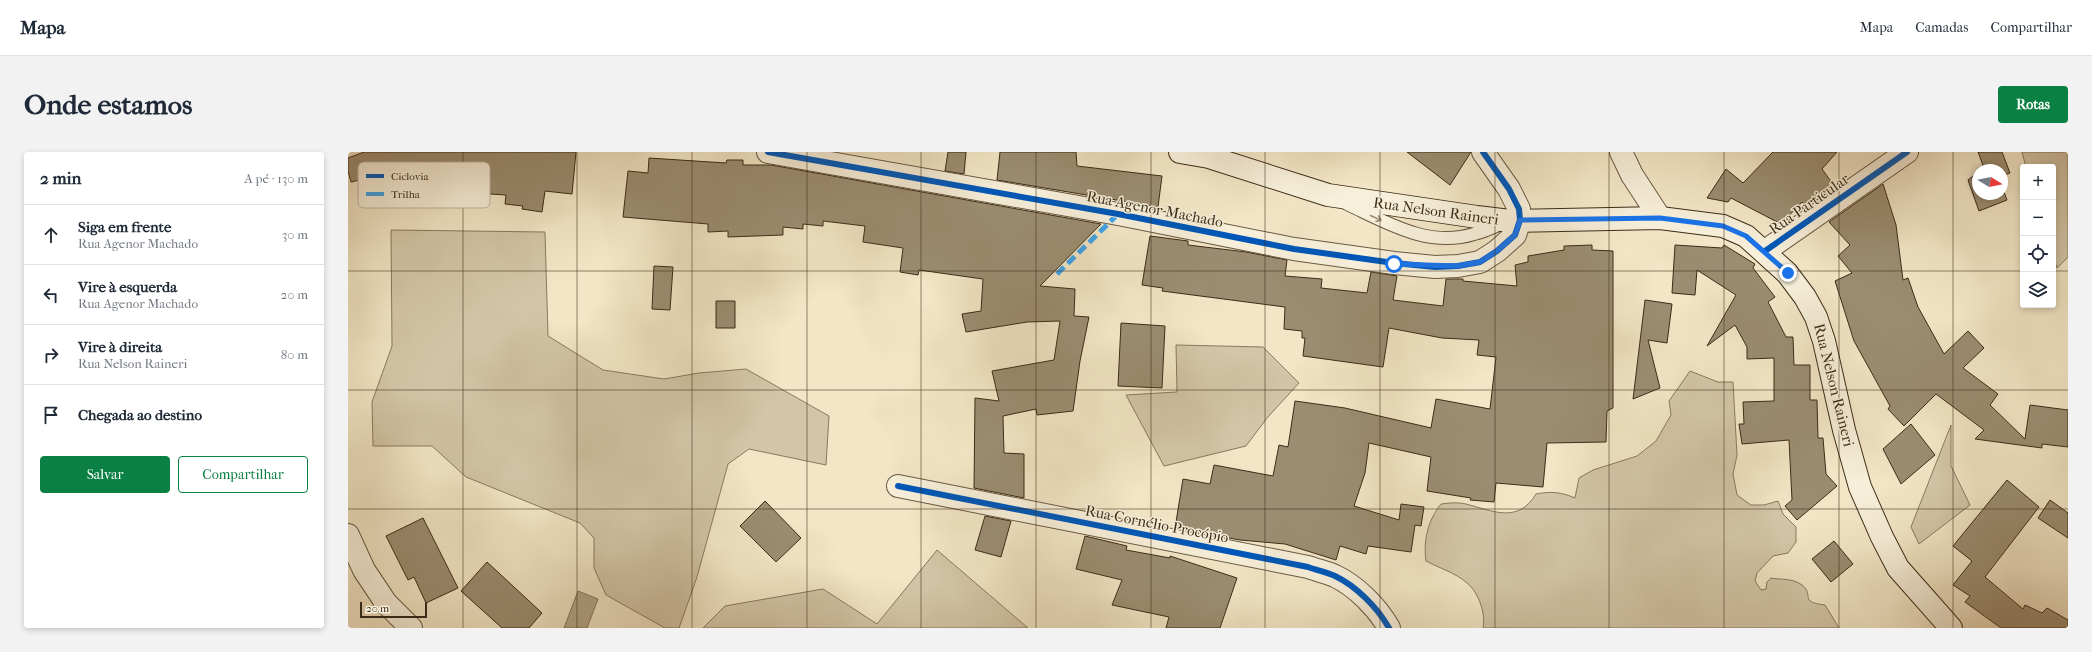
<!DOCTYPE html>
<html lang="pt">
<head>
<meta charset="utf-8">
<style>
	body { margin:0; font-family:"IM FELL French Canon",serif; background:#f2f2f3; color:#1f2937 }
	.controls { position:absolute; right:12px; top:12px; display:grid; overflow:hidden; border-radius:4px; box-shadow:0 2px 6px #0003 }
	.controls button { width:36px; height:36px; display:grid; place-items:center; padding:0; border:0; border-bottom:1px solid #e0e1e3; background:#fff; color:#1f2937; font:20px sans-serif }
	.compass { position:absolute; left:1624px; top:12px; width:36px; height:36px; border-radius:50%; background:#fff; box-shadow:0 2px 6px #0003; rotate:100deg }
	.scale { position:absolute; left:12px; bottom:10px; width:67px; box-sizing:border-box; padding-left:4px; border:2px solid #3c2c17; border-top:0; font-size:11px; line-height:14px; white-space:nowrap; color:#3c2c17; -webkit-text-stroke:3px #f7efda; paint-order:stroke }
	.stop { position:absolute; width:12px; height:12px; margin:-9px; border:3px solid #1a73e8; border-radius:50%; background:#fff }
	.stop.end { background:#1a73e8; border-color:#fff; box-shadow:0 1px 4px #0008 }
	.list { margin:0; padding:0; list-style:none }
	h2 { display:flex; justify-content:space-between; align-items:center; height:52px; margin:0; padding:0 16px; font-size:17px }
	h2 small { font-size:13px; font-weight:400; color:#747a83 }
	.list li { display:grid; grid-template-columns:26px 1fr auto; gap:12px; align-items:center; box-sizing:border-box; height:60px; padding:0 16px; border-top:1px solid #e0e1e3 }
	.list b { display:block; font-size:15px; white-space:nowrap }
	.list p { margin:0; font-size:13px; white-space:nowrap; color:#747a83 }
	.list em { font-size:13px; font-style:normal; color:#747a83 }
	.actions { display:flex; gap:8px; padding:12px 16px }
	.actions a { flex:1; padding:9px 0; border:1px solid #0b8043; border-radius:4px; text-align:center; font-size:14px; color:#0b8043 }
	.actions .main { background:#0b8043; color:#fff }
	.icon { flex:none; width:22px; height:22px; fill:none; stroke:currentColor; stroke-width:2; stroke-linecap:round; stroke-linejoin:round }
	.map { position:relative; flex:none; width:1720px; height:476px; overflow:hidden; border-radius:4px }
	header { display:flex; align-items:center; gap:24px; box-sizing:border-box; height:56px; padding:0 20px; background:#fff; border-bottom:1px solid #e0e1e3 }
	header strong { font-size:19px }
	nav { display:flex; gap:22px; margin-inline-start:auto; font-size:14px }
	.intro { display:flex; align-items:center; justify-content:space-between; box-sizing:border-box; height:96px; padding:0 24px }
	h1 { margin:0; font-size:28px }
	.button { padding:10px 18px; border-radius:4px; background:#0b8043; color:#fff; font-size:14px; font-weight:700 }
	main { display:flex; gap:24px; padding:0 24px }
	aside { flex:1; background:#fff; border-radius:4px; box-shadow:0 2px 6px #0003 }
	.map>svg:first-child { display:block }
	.green { fill:#d3c6a8; stroke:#887960 }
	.water { fill:#b4a78a; stroke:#84765c }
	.building { fill:#9b8d72; stroke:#3c2c17 }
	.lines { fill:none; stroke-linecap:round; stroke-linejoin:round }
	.service-casing { stroke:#6a5a43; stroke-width:14 }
	.minor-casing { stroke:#6a5a43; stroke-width:24 }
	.secondary-casing { stroke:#3c2c17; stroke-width:24 }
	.service { stroke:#f7efda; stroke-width:12 }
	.minor { stroke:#f7efda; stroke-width:22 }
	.secondary { stroke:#f7efda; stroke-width:22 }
	.quiet { stroke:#3fa3ea; stroke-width:5; stroke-dasharray:10 5; stroke-linecap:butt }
	.cycleway-casing { stroke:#f7efda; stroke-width:8 }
	.cycleway { stroke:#0057b8; stroke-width:6 }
	.oneway { stroke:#9a8e78 }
	.route { stroke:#1a73e8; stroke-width:5 }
	.grid { fill:none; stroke:#3c2c17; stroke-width:1; stroke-opacity:0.55 }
	.labels { text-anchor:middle; stroke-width:3; stroke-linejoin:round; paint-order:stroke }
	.street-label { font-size:15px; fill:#3c2c17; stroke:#f7efda }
	.key { fill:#f7efda; stroke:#bfb4a0; stroke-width:1 }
	.key-label { font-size:11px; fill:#3c2c17 }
</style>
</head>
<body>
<header>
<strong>Mapa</strong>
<nav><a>Mapa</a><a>Camadas</a><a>Compartilhar</a></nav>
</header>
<div class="intro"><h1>Onde estamos</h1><a class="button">Rotas</a></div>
<main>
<aside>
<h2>2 min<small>A pé · 130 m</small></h2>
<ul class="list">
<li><svg class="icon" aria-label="ahead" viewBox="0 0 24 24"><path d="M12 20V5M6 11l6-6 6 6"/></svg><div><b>Siga em frente</b><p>Rua Agenor Machado</p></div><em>30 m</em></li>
<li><svg class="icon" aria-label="left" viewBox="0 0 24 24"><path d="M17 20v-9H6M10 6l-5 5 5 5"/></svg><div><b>Vire à esquerda</b><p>Rua Agenor Machado</p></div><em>20 m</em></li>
<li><svg class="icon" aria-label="right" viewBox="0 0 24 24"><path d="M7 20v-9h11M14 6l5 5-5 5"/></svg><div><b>Vire à direita</b><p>Rua Nelson Raineri</p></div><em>80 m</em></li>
<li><svg class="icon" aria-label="arrive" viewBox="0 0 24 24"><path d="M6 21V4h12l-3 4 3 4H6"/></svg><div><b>Chegada ao destino</b></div></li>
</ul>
<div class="actions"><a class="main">Salvar</a><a>Compartilhar</a></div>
</aside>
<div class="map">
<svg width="1720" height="476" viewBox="0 0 1720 476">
	<rect width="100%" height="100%" fill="#f2e6c6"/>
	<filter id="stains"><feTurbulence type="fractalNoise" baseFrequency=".005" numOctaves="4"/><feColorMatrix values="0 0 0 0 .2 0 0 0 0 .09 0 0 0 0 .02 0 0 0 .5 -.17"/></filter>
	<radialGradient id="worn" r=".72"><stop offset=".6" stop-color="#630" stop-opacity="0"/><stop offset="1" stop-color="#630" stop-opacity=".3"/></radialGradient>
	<path class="green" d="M1674 0H1720V105L1709 116 1705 103V15H1678Z
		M43 78 197 80 200 184 255 218 316 227 351 221 398 217 481 264 478 313 401 297 380 312 349 425 331 476H317L258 443 246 416V386L232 371 118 325 84 294H25L24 250 44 194Z
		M828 193 915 195 951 231 919 266 898 294 816 314 778 243 829 240Z
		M1342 219 1370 230H1385L1389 303 1385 322 1389 343 1403 353H1416L1430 349 1435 362 1448 375V390L1440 401 1425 404 1409 421 1407 429 1413 438 1418 437 1419 430 1423 426C1433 428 1445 426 1454 433 1467 443 1450 450 1477 453L1491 476H1135C1138 462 1131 441 1119 431 1108 421 1091 416 1078 409 1075 389 1080 368 1093 352 1101 351 1109 350 1118 352 1145 359 1170 372 1188 342 1203 339 1213 340 1227 346L1231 326 1245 318 1289 304 1308 289 1323 263 1321 249Z
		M1603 273V314L1622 353 1571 392 1563 375Z
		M589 398 680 476H355L377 454 475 437 529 472Z"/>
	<path class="water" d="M230 439 250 447 239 476H216Z"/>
	<path class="building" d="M16 0H228L224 42 197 39 194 60 174 57 175 54 157 52 158 43 111 40 112 33H76V22L33 23 3 30 0 19V6Z
		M600 0H618L616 22 597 19Z
		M652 0H728L729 14 814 24 810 55 649 28Z
		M1059 0H1123L1102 33Z
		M1425 0H1489L1474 17 1487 35 1459 55 1454 50 1433 72 1383 46 1380 50 1359 46 1378 17 1395 31Z
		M1630 0H1654L1662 21 1654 24V18H1633L1636 16Z
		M301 6 378 11 379 8H395V13H423L753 72 692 134 727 137 726 164 741 165 732 209 725 259 689 263 688 257 655 264 656 301 676 302V346L626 336 627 246 651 249 644 219 706 208 712 169 679 170 618 180 614 162 633 159 635 127 571 118 570 123 552 120 555 96 515 90 517 74 475 69V74L455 72V77L435 75V83L380 85V79L360 80V72L275 65 280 19 300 21Z
		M1630 20V42H1654V35L1659 48 1631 59 1620 28Z
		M1535 32 1548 73 1555 128 1560 126 1570 155 1596 202 1620 179 1636 196 1615 216 1650 242 1642 253 1677 287 1682 253 1720 258V295L1694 292V296L1627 287 1636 278 1588 242 1556 274 1540 257 1542 254 1506 189 1487 129 1504 121 1490 104 1502 93 1481 70Z
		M802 84 840 89V93L898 100 939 108 937 124 974 127 973 136 1019 141 1023 120 1049 124 1045 148 1095 154 1098 127H1115V129L1169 134 1167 113 1180 110V104L1216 98V94L1244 93V98L1265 99V256L1259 259 1258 290 1199 291 1195 335 1148 331 1146 350 1122 348 1123 346 1079 339 1083 305 1021 291 1017 321 1006 354 1051 368 1053 352 1076 355 1073 374 1067 373 1063 400 1020 394 1018 402 992 394 988 408 937 392 892 388 827 376 835 327 862 332 866 313 925 324 931 293 940 295 947 249 997 256 1083 276 1088 247 1142 257 1148 205 1129 203 1131 188 1094 186 1041 176 1035 215 955 204 957 186H954V179L936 177 937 155 814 139 815 136 794 133Z
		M1327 93 1374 96 1376 93 1407 112 1405 116 1427 145 1420 150 1438 185H1445L1446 213H1462V248H1469L1470 286H1475L1478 322 1489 334 1449 368 1437 354 1444 348 1441 288 1394 292 1391 272H1396L1395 250 1426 249V206L1399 207V195L1387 173 1359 194 1388 143 1349 118 1347 143 1324 141Z
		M306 114 325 115 322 158 304 157Z
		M1297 148 1324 152 1319 191 1300 188 1312 236 1285 247Z
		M368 149H387V176H368Z
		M773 171 817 174 814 236 770 234Z
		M1563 272 1587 303 1553 332 1535 297Z
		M1659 328 1691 355 1637 425 1675 457 1677 453 1694 461 1699 456 1720 468V476H1653L1617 450 1622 444 1605 433 1624 409 1605 394Z
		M1702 348 1720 361V386L1690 366Z
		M417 349 453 386 428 410 392 374Z
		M637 364 663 369 653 405 627 398Z
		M75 366 110 436 78 451 66 425 60 428 38 384Z
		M737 384 779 394 778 398 822 406V404L889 426 872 476H818L821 465 764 453 774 428 728 417Z
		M1486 389 1505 412 1483 430 1464 407Z
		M139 410 194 461 181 476H154L113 439Z"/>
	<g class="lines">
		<defs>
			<path id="service" d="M999 52C1040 71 1080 96 1126 82 1136 80 1146 75 1155 71"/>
			<path id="minor" d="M420 0 770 62 946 97 1046 111 1087 115 1110 114 1132 110 1149 99 1167 83 1172 68 1171 57 1161 37 1135 0
				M1273 0 1284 23 1312 66
				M1417 99 1559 0
				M550 334 960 415C968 418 978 420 987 424 1008 434 1029 455 1041 476
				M0 383 16 418 38 451 63 476"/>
			<path id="secondary" d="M832 0 861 5 980 43 1129 65 1162 69 1312 66 1375 74 1398 84 1439 121 1457 145 1468 165 1476 189 1496 278 1512 335 1534 385 1550 416 1603 476"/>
		</defs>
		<use href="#service" class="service-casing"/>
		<use href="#minor" class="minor-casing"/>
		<use href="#secondary" class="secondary-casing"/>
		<use href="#service" class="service"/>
		<use href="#minor" class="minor"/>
		<use href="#secondary" class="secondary"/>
		<path class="quiet" d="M709 122 770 62"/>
		<defs>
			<path id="cycleway" d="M420 0 770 62 946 97 1046 111 1087 115 1110 114 1132 110 1149 99 1167 83 1172 68 1171 57 1161 37 1135 0
				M1417 99 1559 0
				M550 334 960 415C968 418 978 420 987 424 1008 434 1029 455 1041 476"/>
		</defs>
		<use href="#cycleway" class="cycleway-casing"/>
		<use href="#cycleway" class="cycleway"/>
	</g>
	<defs><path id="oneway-shaft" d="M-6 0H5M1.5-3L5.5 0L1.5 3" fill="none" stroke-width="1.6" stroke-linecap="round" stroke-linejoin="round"/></defs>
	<use class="oneway" href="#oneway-shaft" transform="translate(1028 66) rotate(25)"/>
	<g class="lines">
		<path class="route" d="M1046 112 1110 114 1132 110 1149 99 1167 83 1172 68 1312 66 1375 74 1398 84 1440 121"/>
	</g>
	<path class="grid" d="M115 0V476M229 0V476M344 0V476M459 0V476M573 0V476M688 0V476M803 0V476M917 0V476M1032 0V476M1147 0V476M1261 0V476M1376 0V476M1491 0V476M1605 0V476M0 119H1675M1705 119H1720M0 238H1720M0 357H1720"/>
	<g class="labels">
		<g class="street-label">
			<text transform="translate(1461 52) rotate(-35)" y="5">Rua Particular</text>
			<text transform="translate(807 57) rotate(11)" y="5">Rua Agenor Machado</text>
			<text transform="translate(1088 59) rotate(8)" y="5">Rua Nelson Raineri</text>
			<text transform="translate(1486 233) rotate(76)" y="5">Rua Nelson Raineri</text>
			<text transform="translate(809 372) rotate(11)" y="5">Rua Cornélio Procópio</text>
		</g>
	</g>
	<rect x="10" y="10" width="132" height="46" rx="6" class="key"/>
	<rect x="18" y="22" width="18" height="4" fill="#0057b8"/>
	<rect x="18" y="40" width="18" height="4" fill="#3fa3ea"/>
	<g class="key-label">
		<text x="43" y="28">Ciclovia</text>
		<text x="43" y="46">Trilha</text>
	</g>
	<rect width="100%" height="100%" filter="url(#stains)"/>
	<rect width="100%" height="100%" fill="url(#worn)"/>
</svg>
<div class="controls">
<button>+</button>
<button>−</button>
<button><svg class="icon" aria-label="locate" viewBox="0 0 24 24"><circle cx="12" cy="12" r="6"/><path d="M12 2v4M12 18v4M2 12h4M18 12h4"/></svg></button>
<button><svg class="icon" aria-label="layers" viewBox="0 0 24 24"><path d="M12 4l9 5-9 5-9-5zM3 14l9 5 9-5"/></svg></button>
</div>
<svg class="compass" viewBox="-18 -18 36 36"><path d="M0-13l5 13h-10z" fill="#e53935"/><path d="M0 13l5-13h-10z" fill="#747a83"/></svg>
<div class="scale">20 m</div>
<div class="stop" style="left:1046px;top:112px"></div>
<div class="stop end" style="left:1440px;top:121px"></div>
</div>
</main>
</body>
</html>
